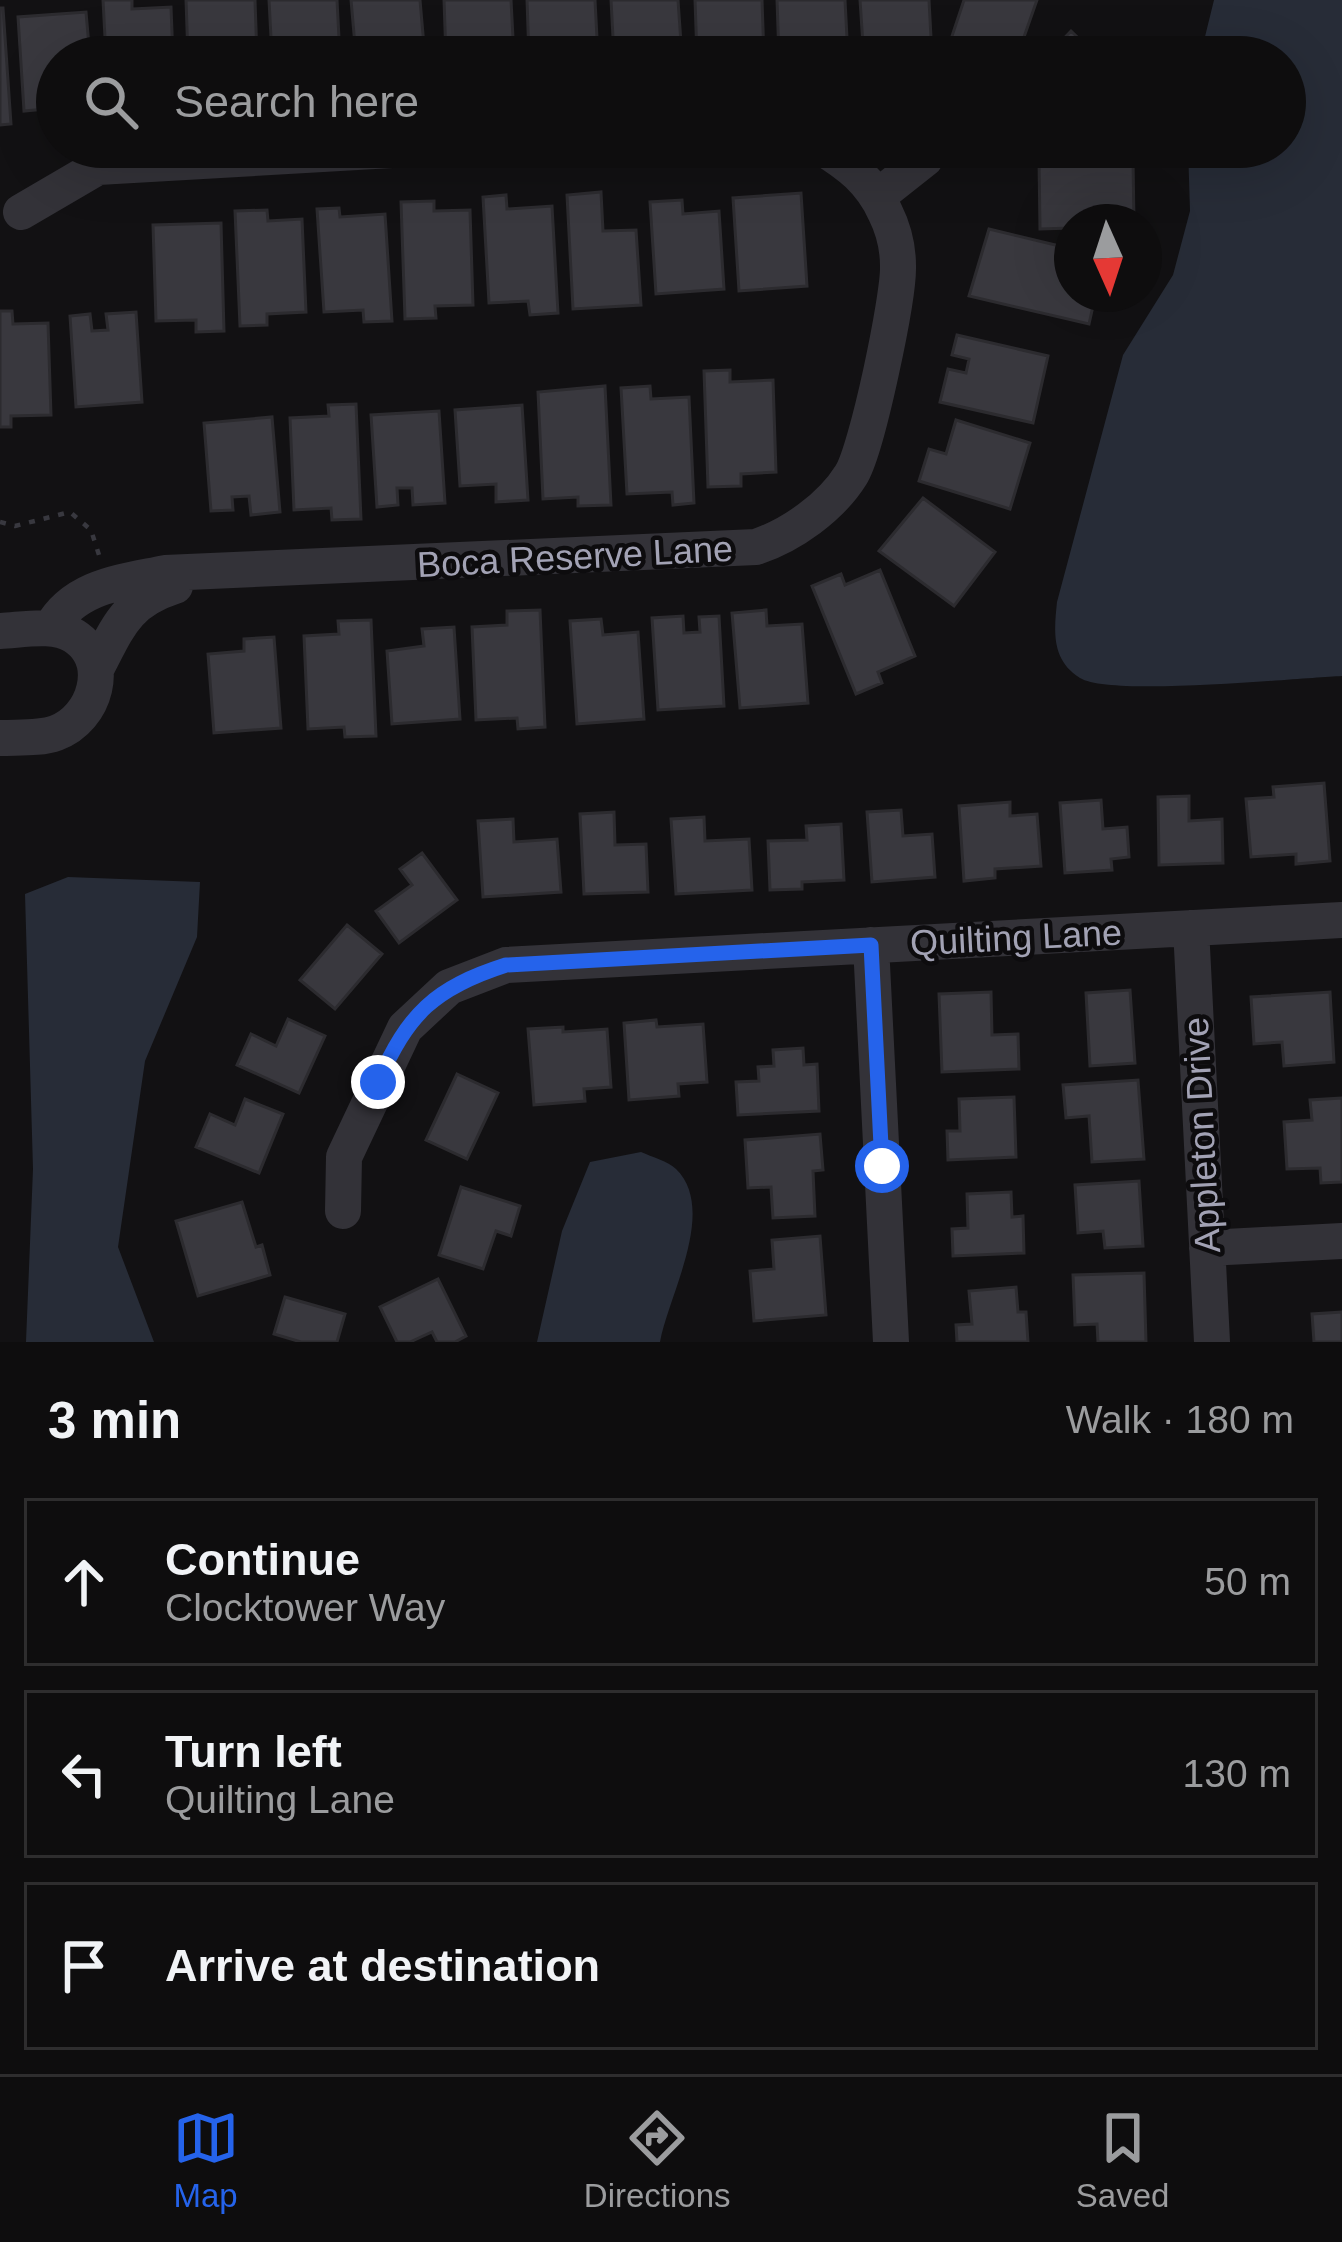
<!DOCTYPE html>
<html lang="en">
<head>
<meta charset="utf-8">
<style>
	body { margin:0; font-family:Arial,sans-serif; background:#171617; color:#f1f3f6 }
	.compass { position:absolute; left:1054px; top:204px; width:108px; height:108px; border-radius:50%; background:#0e0d0e; box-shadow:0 12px 48px #0002; rotate:177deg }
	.stop { position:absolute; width:36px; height:36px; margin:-27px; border:9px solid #2563eb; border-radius:50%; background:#fff }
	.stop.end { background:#2563eb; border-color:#fff; box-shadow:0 3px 12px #0008 }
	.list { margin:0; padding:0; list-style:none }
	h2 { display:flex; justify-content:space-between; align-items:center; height:156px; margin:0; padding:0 48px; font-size:51px }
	h2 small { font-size:39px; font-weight:400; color:#9b9c9e }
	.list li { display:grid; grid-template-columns:78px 1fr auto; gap:36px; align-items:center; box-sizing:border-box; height:168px; margin:0 24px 24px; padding:0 24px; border:3px solid #2e2d2e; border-radius:0px }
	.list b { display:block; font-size:45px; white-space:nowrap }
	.list p { margin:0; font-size:39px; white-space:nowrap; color:#9b9c9e }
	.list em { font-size:39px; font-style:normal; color:#9b9c9e }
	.icon { flex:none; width:66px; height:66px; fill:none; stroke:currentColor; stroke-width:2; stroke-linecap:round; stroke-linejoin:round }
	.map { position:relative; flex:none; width:1342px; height:1342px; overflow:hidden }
	.search { position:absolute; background:#0e0d0e; box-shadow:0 12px 48px #0002; left:36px; right:36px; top:36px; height:132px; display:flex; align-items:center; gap:30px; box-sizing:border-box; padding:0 42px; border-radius:66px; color:#9b9c9e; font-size:45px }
	.sheet { height:732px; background:#0e0d0e }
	nav { display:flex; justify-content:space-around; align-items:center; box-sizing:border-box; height:168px; border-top:3px solid #2e2d2e; background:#0e0d0e; font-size:33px; color:#9b9c9e }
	nav a { display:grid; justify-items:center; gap:6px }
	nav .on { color:#2563eb }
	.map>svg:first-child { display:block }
	.water { fill:#272c37 }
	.building { fill:#39383e; stroke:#2c2b2f; stroke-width:3 }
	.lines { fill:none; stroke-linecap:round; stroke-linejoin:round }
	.path { stroke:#38383f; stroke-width:4.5; stroke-dasharray:6 9; stroke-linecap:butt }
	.minor { stroke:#333238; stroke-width:36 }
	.route { stroke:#2563eb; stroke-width:15 }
	.labels { text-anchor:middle; stroke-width:9; stroke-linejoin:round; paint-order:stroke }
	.street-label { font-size:36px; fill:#a2a2b4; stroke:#0d0c0e }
</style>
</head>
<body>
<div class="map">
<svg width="1342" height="1342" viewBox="0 0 1342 1342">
	<rect width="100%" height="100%" fill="#121113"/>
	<path class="water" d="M1214 0H1342V676C1295 678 1111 697 1080 678 1051 660 1054 631 1057 602L1123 355 1173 275 1190 211 1188 147H1285V57H1200Z
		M68 877 200 882 197 937 145 1061 118 1247 154 1342H26L33 1169 25 894Z
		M641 1152C652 1157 668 1161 676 1169 718 1210 668 1296 660 1342H537L562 1231 590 1162Z"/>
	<path class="building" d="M103 0H132V9L171 7 173 57H106Z
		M186 0H255L257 57H188Z
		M269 0H337L340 57H272Z
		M351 0H420L425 57H356Z
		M444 0H511L514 57H446Z
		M527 0H595L598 57H529Z
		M611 0H678L682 57H614Z
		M695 0H762L764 57H697Z
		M777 0H845L848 57H779Z
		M860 0H929L932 56 900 57 899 43 863 45Z
		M964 0H1037L1017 57H974L948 48Z
		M0 8H3L11 124 0 125Z
		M86 12 90 57H57V108L24 111 18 17Z
		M1071 31 1098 57H1046Z
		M1133 159 1134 222H1072V228L1040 229 1039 160Z
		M601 192 603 231 636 230 641 305 573 309 567 195Z
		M801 193 807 286 739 291 733 198Z
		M506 195 507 209 552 206 558 313 530 315 528 301 489 303 483 197Z
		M682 200 683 214 719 211 724 289 656 294 650 202Z
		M434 201V211L470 210 473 305 435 306 436 318 405 319 401 202Z
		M339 208 340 217 385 214 392 321 364 322 363 310 324 312 317 209Z
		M267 210 268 221 302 219 306 312 267 314V325L240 326 235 211Z
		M221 223 224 331 196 332V320L156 321 153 225Z
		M989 229 1072 249V294L1095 297 1089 324 969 296Z
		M0 311H12L13 324 48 323 51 415 11 416V427H0Z
		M136 312 142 402 76 407 70 316 90 314 92 331 108 330 106 314Z
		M957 335 1048 356 1033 423 940 402 948 369 966 373 969 359 952 355Z
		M730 370V382L773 380 776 472 741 474V486L708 487 704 371Z
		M605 386 611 505 578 506V497L543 499 538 392Z
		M650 386 651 399 689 397 694 503 673 505 672 492 627 494 621 388Z
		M356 404 361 519 332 520 331 508 294 510 290 418 329 416 328 405Z
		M522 405 528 500 496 502V484L460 486 455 410Z
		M439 411 445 503 413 505 412 488H397L398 505 377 507 371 415Z
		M272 417 280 512 251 515 249 496 232 497 233 510 211 511 204 423Z
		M956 420 1030 443 1010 509 919 481 929 449 946 454Z
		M923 498 995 552 954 606 879 551Z
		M880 570 915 656 878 672 882 683 856 694 812 586 841 574 845 585Z
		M540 610 545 727 518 729 517 718 476 720 472 627 507 625V611Z
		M766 610 767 626 802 624 808 703 740 708 732 613Z
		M683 616 684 633 700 632 699 617 719 616 724 706 658 710 652 618Z
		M601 619 603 635 638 632 644 719 577 724 570 621Z
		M371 620 376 736 345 737 344 727 308 729 304 636 339 634 338 621Z
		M454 627 460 719 392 724 387 651 424 646 422 629Z
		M274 637 281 728 214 733 208 654 244 651V639Z
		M1324 783 1330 861 1296 864V854L1251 857 1246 799 1274 797 1273 787Z
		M1189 796V821L1222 819 1223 863 1159 865 1158 797Z
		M1101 800 1103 829 1127 827 1129 857 1111 859 1112 870 1065 873 1060 803Z
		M1010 802V816L1037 814 1041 866 995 869V878L964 881 959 806Z
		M901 810 903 836 932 834 935 877 872 882 867 812Z
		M614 812 615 845 646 844 648 892 584 894 580 814Z
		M704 817 705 841 749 839 752 890 676 894 671 819Z
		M513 819 514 842 557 839 561 892 483 897 478 821Z
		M841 824 844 880 802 882V889L770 890 768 841 807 840 806 826Z
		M422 853 457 900 399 943 376 911 412 885 400 869Z
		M347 925 382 954 335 1009 300 980Z
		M1130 990 1135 1063 1090 1066 1086 993Z
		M991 992 992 1035 1018 1034 1019 1069 942 1072 939 994Z
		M1330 992 1334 1062 1284 1066 1282 1042 1254 1044 1251 997Z
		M288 1019 325 1036 299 1093 237 1065 251 1034 276 1046Z
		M656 1020 657 1027 703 1024 707 1082 678 1084 679 1096 629 1100 624 1023Z
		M563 1027V1032L607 1029 611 1087 584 1089 585 1101 534 1105 528 1029Z
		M803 1048 804 1065 817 1064 819 1111 738 1115 736 1082 759 1081 758 1067 774 1066 773 1050Z
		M457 1074 498 1093 467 1159 426 1140Z
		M1138 1080 1144 1159 1092 1162 1089 1116 1066 1118 1063 1085Z
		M1014 1097 1016 1157 948 1160 947 1131H960L959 1099Z
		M1342 1098V1182L1321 1183 1320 1168 1287 1169 1284 1122 1312 1120 1310 1100Z
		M245 1099 283 1114 259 1173 196 1147 210 1114 235 1125Z
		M820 1134 823 1170 813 1171 815 1216 773 1218 771 1187 748 1188 745 1140Z
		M1139 1181 1143 1246 1105 1248 1103 1231 1078 1233 1075 1185Z
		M461 1187 520 1206 511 1236 496 1231 483 1269 439 1255Z
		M1011 1192 1012 1217 1023 1216 1024 1253 953 1256 952 1229 968 1228 967 1194Z
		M242 1202 256 1247 262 1245 270 1275 198 1296 176 1221Z
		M820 1236 826 1315 754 1321 750 1271 774 1269 772 1240Z
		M1144 1273 1146 1342H1098L1097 1324 1075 1325 1073 1275Z
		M438 1279 466 1336 455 1342H437L432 1332 410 1342H397L380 1307Z
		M1016 1287 1018 1312H1026L1028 1342H957L956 1325 972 1324 969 1291Z
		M285 1297 345 1314 337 1342H301L274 1334Z
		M1342 1312V1342H1314L1312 1314Z"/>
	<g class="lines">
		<path class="path" d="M0 522 15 526 70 512 91 530 99 555"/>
		<path class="minor" d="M877 197 925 159
			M21 212 98 167 444 147
			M51 628C74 586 122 582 165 573L756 547C792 535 831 507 851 475 867 450 899 297 898 266 898 248 893 228 885 212 871 181 849 164 821 147
			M0 631C23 630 54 623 74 636 113 661 95 719 56 733 40 739 17 737 0 738
			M96 669C119 625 126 602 175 586
			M1191 928 1212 1342
			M871 945 891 1342
			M343 1211 344 1157 405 1028 449 987 506 965 1342 920
			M1207 1248 1342 1241"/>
	</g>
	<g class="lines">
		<path class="route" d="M378 1082C408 1014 434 988 506 965L871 945 882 1166"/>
	</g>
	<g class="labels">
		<g class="street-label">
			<text transform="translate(575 556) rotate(-3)" y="13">Boca Reserve Lane</text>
			<text transform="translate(1016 937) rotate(-3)" y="13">Quilting Lane</text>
			<text transform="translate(1201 1135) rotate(-93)" y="13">Appleton Drive</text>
		</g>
	</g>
</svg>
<svg class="compass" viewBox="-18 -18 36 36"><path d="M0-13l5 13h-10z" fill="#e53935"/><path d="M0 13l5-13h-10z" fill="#9b9c9e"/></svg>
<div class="stop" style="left:882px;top:1166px"></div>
<div class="stop end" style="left:378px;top:1082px"></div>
<div class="search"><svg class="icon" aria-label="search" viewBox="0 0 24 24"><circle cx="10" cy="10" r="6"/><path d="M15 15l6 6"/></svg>Search here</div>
</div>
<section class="sheet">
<h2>3 min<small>Walk · 180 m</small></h2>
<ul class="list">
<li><svg class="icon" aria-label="ahead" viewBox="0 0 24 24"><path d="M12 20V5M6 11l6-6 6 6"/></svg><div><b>Continue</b><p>Clocktower Way</p></div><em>50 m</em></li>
<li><svg class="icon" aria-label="left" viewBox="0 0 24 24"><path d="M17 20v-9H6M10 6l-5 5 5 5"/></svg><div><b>Turn left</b><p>Quilting Lane</p></div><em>130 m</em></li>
<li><svg class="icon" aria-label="arrive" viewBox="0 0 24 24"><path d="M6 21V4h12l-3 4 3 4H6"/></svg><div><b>Arrive at destination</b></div></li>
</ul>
</section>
<nav>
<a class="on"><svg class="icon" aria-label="map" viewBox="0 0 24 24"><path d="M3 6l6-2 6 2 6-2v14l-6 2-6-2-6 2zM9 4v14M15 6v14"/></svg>Map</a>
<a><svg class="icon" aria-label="directions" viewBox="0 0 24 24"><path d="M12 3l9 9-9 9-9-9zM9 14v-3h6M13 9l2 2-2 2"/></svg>Directions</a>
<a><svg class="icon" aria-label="saved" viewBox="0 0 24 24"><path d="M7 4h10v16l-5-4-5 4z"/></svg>Saved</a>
</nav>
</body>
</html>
